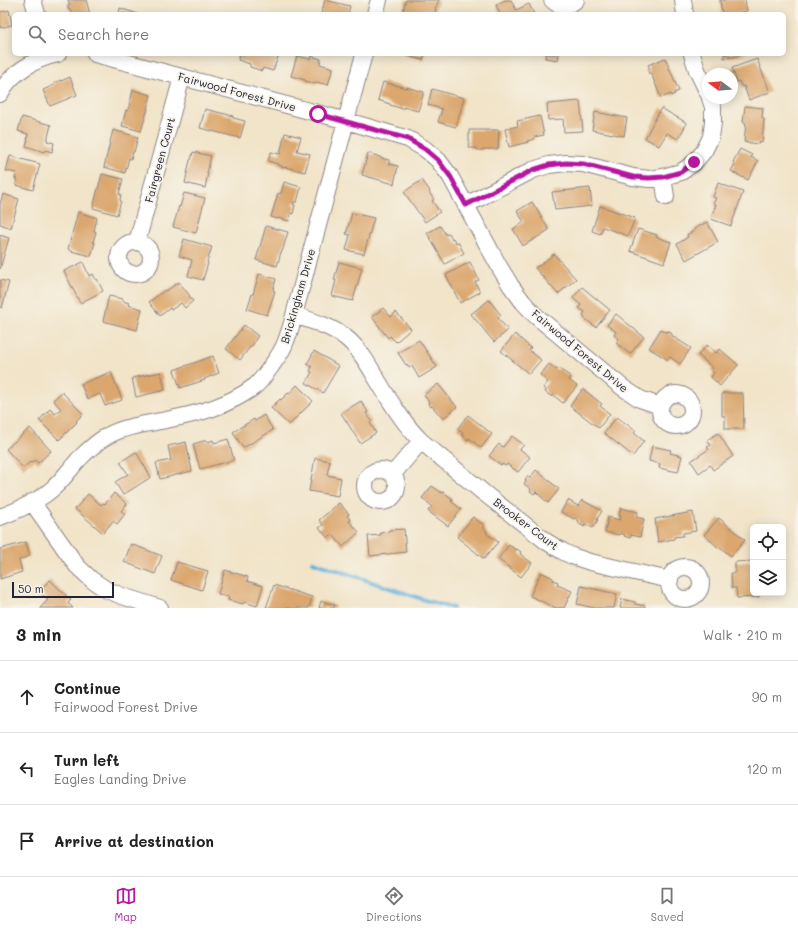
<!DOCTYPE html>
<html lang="en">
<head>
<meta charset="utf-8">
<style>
	body { margin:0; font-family:Mali,sans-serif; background:#f2f2f2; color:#222 }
	.controls { position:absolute; right:12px; bottom:12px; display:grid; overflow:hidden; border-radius:6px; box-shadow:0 2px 10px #0003 }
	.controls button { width:36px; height:36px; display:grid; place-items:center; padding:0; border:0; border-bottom:1px solid #e0e0e0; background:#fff; color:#222; font:20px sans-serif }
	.compass { position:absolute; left:702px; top:68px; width:36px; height:36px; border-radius:50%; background:#fff; box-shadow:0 2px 10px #0003; rotate:286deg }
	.scale { position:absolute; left:12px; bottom:10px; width:102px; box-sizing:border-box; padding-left:4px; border:2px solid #22223b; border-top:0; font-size:11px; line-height:14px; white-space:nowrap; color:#22223b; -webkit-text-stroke:3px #f7f3e8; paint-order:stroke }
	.stop { position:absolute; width:12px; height:12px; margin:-9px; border:3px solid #b5179e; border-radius:50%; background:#fff }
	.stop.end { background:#b5179e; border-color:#fff; box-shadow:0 1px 4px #0008 }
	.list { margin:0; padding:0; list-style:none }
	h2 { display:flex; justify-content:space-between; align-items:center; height:52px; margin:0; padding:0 16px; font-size:17px }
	h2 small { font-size:13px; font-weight:400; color:#767676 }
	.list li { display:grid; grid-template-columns:26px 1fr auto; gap:12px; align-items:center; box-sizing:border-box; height:72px; padding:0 16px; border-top:1px solid #e0e0e0 }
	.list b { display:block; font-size:15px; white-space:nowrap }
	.list p { margin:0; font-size:13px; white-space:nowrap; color:#767676 }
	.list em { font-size:13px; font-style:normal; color:#767676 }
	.icon { flex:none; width:22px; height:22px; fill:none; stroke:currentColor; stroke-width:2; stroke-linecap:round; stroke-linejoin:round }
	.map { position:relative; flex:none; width:798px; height:608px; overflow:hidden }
	.search { position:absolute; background:#fff; box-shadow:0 2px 10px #0003; left:12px; right:12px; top:12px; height:44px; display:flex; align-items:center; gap:10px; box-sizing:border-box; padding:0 14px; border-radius:6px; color:#767676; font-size:15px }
	.sheet { height:268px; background:#fff }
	nav { display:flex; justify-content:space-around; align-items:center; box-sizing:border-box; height:56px; border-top:1px solid #e0e0e0; background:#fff; font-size:11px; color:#767676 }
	nav a { display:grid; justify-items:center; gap:2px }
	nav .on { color:#b5179e }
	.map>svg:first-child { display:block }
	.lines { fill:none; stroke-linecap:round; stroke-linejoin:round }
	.stream { stroke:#61afdb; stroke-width:4 }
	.building { fill:#dba76e }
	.minor-casing { stroke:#8a8382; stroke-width:18 }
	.minor { stroke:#fff; stroke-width:16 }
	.route { stroke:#b5179e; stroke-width:5 }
	.labels { text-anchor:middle; stroke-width:3.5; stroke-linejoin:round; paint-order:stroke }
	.street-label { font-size:11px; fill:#22223b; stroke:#f7f3e8 }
</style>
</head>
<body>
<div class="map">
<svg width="798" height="608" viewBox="0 0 798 608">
	<rect width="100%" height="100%" fill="#f7f3e8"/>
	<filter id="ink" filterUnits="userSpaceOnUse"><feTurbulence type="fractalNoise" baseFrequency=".025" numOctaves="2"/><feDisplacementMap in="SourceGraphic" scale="8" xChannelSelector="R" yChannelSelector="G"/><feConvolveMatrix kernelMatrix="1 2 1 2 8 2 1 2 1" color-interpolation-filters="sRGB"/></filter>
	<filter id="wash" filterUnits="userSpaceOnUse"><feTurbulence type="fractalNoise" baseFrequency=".012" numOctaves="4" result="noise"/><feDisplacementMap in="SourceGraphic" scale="16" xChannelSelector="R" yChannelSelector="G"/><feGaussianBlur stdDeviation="0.9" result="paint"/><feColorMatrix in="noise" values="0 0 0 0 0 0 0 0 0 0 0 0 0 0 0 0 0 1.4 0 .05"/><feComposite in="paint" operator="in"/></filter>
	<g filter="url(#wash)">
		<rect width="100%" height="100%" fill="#f1e4c9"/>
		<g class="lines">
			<path class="stream" d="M313 562 428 601 453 608"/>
		</g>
		<g id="blocks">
			<path class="building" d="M68 0H86L90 14H72L71 10H69L67 5H70Z
				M325 0 350 6 348 14H321Z
				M406 0H439L435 9 436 10 435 14H414L403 11Z
				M505 0H511L516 10 529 4 534 14H500L496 5Z
				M720 0H745L747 11 731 14H722Z
				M120 8 138 14H119Z
				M9 10 12 25 0 28V12Z
				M240 54H279L273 71 263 68 262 71 250 67V64L238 60Z
				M408 54H425L423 60 407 56Z
				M546 54H559L558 60 545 58Z
				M724 54H744V55L724 58Z
				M297 56 310 59 311 56 321 59 320 64 333 68 328 85 316 82V84L305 81V80L291 76Z
				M665 58 679 91 674 93 675 94 671 96V94L661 98 651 73 649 74 648 70 650 69 648 65Z
				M757 59 770 92 749 100 744 86 742 87 739 81 737 82 732 68Z
				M70 77 77 95 50 106 43 90 54 85V83L61 80V81Z
				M383 82 406 88V87L424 92 418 111 403 107V109L390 105V104L378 100Z
				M432 89 464 98 456 127 438 122 442 109 428 105Z
				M133 90 151 95 147 108H148L141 131 122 126 126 110 128 111Z
				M580 101 583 131 564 132 563 119 548 120 547 104Z
				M745 106 763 108 762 118 764 119 762 143 759 142V144L744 142 746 123 743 122Z
				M661 108 687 123 678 139 667 133 659 146 645 138Z
				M205 109 233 116V118L245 121 240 138 200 128Z
				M595 112 627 118 624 136 592 130Z
				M540 116 544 135 534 137 535 139 527 141 528 142 509 147 505 129 518 126 517 121Z
				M22 117 51 125 47 141 54 143 52 152 45 150 44 152 26 146 28 139H27L28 134 18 131Z
				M113 130 138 137 134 152H133L131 159 129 158 125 173 104 167Z
				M469 130H499L498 149H483V150H477V148H469Z
				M285 133 301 137 297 151 310 154 305 172 285 167V168L281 167 282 166 277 165 278 164 268 161 271 152 280 154Z
				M740 149 752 155 751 157 758 161 748 180 734 173H735L731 171 735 164 733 162Z
				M193 152 211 156 207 173H208L205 188 185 183 190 160H191Z
				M368 153 380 157V158L389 160V164L398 166 394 184 362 175Z
				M10 156 40 164 33 190 16 185 17 179H15L17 173 6 171Z
				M102 174 123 179 119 194H121L120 200 121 201 117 215 93 208Z
				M422 180 430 191 429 192 434 200 432 201 440 212 425 222 404 192Z
				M284 182 301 187 297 202H294L293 205H295L293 214 291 213 289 221 278 218V219L271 217 278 193 281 194Z
				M718 183 743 192 731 226 711 219 716 204H713L716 198 713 197Z
				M590 188 592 206 555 210 552 192Z
				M184 193 205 198 196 233 173 227 179 206 180 207Z
				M3 194 19 199 11 228 0 224V204Z
				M532 202 549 230 523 246 513 229 524 222 517 211Z
				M600 206 635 218 628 236 603 227 600 234 592 231Z
				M78 212 97 218 94 231 96 232 93 242H95L91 256 71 251 68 249Z
				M352 213 374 218 364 254 346 250 350 235 346 234Z
				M707 222 718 242 686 260 677 244 688 237 687 235 695 230 694 229Z
				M266 226 288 232 282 252H281L277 266 256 260Z
				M440 226 446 235 449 233 452 239 453 238 456 243 458 242 464 253 445 264 427 233Z
				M638 229 657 235 656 237 671 242 664 263 630 251Z
				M0 235 9 238 0 269Z
				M184 239 212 247 207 262 208 263 203 280 188 276 192 260 179 256Z
				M554 254 576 279 558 294 535 268 539 265V266Z
				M83 262 89 276 93 274 96 280 97 279 103 291 80 303 64 271Z
				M339 262 362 268 353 301 332 296 336 280H334Z
				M470 262 479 280 475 282 480 292 460 303 446 275Z
				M259 274 276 279 273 290 275 291 267 315 247 309 252 294H253Z
				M0 280 9 282 2 308 0 307Z
				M179 282 190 296H189L193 301 185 308 181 303 171 310 170 308 160 316 149 302 165 290 166 291Z
				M582 287 610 310 596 327 584 318 585 317 583 315 585 312 579 308 581 305 573 298Z
				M109 296 123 299V301L129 303 128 305 142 309 137 330 103 321Z
				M489 300 501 315 498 318 508 330 494 342 471 314Z
				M383 308 391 317 396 312 411 329 396 342 390 336 388 338 372 317Z
				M616 314 644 337 630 354 616 343 619 339 614 335 616 332 607 325Z
				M244 325 258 336 253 343H254L251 347H250L240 360 226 349Z
				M661 329 665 332 669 331 672 334V336L691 348 680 364 670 357 668 360 649 348Z
				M515 334 531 348 529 350 541 360 529 374 501 351Z
				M419 340 437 367 419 378 412 366 409 368 407 364 406 365 398 353Z
				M707 345 716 353 720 349 738 365 720 386 711 377 714 373 711 370 713 368 698 355Z
				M314 351 339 366 323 393 306 383 312 372 310 371 312 367 307 364Z
				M213 356 219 373 204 379 205 380 180 388 174 370Z
				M549 364 557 370 559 368 571 377 569 380 577 386 563 403 553 395 552 397 545 392 546 390 543 388 548 382 540 375Z
				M111 372 122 400 105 406 100 394 87 399 81 384Z
				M161 372 165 390 136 397 132 378Z
				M438 384 457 407 443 419 432 406 431 407 428 403 429 402 424 395Z
				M297 385 313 401 289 425 271 408 280 399 281 400 288 393 289 394Z
				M583 389 602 404 600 406 610 414 599 428 570 406Z
				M62 392 83 414 76 421 77 422 59 440 39 420 50 409 55 414 61 409 53 400Z
				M722 393H743L744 429H725V416H722Z
				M361 401 368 412 366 413 372 421 370 423 376 433 360 443 341 413Z
				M264 415 273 430 243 448 233 432 254 419 255 421Z
				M468 415 492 434 481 448 469 438 468 440 462 435 463 433 457 429Z
				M617 417 636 431 634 433 644 441 633 456 604 433Z
				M30 428 51 451 38 463 35 460 31 463 30 462 23 468 6 449Z
				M718 433 733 456 713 470 710 465 699 473 691 461 709 449 707 447 711 445 707 440Z
				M512 436 524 445 520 449 530 457 518 472 507 464 506 466 502 464 501 465 489 456 499 444 503 447Z
				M228 439 234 460 200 469 193 444 207 440 208 442 213 440 214 443Z
				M186 442 192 471 160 479 156 463 171 460 168 446Z
				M652 446 671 450 670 453 682 456 678 472 659 468 660 464 649 461Z
				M136 452 151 477 123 495 115 482 128 474 120 462Z
				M315 458 330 461 327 475 341 478 338 496 309 491Z
				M536 470 559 489 548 503 536 492 534 494 530 491 531 489 524 484 526 481 525 480 528 476 530 478Z
				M432 486 442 493 443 492 453 499 451 501 461 509 448 526 428 511 432 506 422 498Z
				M114 493 127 504 121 511 125 514 117 524 113 521 103 533 75 509 88 494 101 505 103 503 105 504Z
				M568 500 578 506 582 500 602 511 597 519 598 520 593 528 585 524 584 527 578 523 579 521 575 518 574 519 561 512Z
				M339 503 349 514 347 516 351 520 349 521 359 532 343 547 332 534 328 538 319 528 323 525 319 520Z
				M621 508 638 512 636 517 644 519 640 537 631 535 630 538 624 536 625 535 620 533 619 535 605 532 608 517 620 520 621 516H619Z
				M693 512 696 531 683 533V536L674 537V539L658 542 655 519Z
				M473 517 485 526 483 528 487 531 486 533 498 542 484 559 457 537Z
				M719 518 745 540 731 556 720 547 719 548 704 535Z
				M404 529 406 552 370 556 368 536 381 535 380 533 389 532V530Z
				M26 542 30 556 19 560 22 572 0 579V549Z
				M131 544 162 556 155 574 124 562Z
				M509 545 516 550 517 549 521 552 520 554 532 563 521 577 498 559Z
				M753 561V593H759V597L737 598 736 588H732L731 573H735V562Z
				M177 562 208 571 202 590 171 580Z
				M225 570 248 577 247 581 263 586 257 606 244 602 243 604 228 600 229 597 218 594Z
				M541 572 553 578V580L558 582 557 585 572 591 564 608H556L530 596Z
				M50 580 71 600 68 603 73 608H40L48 600 39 591Z
				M274 585 312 597 309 608H266Z
				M581 586 617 594 614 608H594L577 604Z
				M622 599 635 602V604L645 606V608H620Z
				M321 601 335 605 334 608H319Z"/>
		</g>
	</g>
	<g filter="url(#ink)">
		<use href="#blocks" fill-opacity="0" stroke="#8a8382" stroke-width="1"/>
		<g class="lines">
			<defs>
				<path id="minor" d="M33 0 37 14
					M552 0C559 7 568 7 576 0
					M683 0 685 14
					M375 14 379 0
					M95 54 347 121 408 139 425 149 438 160 450 176 500 268 511 286 523 302 536 316 622 387 640 399 660 406
					M692 54 697 70 708 93
					M0 94C11 72 35 59 58 54
					M663 177 666 197
					M466 205 533 170 549 165 566 163 583 164 633 177 649 179 663 177 681 172 694 163 704 151 711 137 713 123V107L710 98
					M137 242 182 77
					M119 258a16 16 0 1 1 32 0a16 16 0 1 1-32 0Z
					M294 315C312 321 330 326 345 337 358 347 367 362 375 376 389 399 402 422 421 441L484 493 547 542 562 551 572 556 590 562 670 580
					M660 410a16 16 0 1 1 32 0a16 16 0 1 1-32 0Z
					M365 486a16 16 0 1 1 32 0a16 16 0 1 1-32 0Z
					M392 475 421 441
					M32 502 77 566 92 580 107 590 122 596 160 608
					M0 517C16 511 38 501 51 490 62 481 70 469 79 459 88 450 97 442 107 436 125 426 146 424 166 420 197 414 229 406 255 386 262 380 267 372 272 365 278 357 283 350 286 341 289 333 292 324 294 315L364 54
					M669 583a16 16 0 1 1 32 0a16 16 0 1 1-32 0Z"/>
			</defs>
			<use href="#minor" class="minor-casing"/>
			<use href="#minor" class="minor"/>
		</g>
	</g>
	<g class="lines" filter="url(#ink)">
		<path class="route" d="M318 114 408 139 425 149 438 160 450 176 466 205 533 170 549 165 566 163 583 164 633 177 649 178 663 177 681 172 694 162"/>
	</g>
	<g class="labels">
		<g class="street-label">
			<text transform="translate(237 92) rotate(15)" y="4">Fairwood Forest Drive</text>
			<text transform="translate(160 160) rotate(-75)" y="4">Fairgreen Court</text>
			<text transform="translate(298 296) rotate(-74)" y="4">Brickingham Drive</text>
			<text transform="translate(580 351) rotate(40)" y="4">Fairwood Forest Drive</text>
			<text transform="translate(526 524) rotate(37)" y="4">Brooker Court</text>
		</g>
	</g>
</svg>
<div class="controls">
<button><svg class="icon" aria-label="locate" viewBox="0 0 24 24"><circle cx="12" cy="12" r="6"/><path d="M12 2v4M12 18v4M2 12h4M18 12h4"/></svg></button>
<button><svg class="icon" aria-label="layers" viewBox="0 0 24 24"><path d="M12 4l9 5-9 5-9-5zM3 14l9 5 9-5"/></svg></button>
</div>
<svg class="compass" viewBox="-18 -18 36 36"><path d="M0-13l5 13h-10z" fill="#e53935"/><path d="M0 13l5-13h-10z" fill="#767676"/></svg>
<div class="scale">50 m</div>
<div class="stop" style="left:318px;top:114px"></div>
<div class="stop end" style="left:694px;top:162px"></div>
<div class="search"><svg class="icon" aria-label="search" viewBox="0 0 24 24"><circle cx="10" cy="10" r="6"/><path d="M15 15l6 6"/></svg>Search here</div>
</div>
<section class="sheet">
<h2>3 min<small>Walk · 210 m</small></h2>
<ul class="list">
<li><svg class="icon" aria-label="ahead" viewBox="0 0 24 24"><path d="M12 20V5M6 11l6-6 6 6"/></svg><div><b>Continue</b><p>Fairwood Forest Drive</p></div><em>90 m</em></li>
<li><svg class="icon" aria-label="left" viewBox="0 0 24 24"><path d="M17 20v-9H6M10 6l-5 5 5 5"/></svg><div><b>Turn left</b><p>Eagles Landing Drive</p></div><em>120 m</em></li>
<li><svg class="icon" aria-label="arrive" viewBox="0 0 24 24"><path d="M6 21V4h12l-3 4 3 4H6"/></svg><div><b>Arrive at destination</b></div></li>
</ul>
</section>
<nav>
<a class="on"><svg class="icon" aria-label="map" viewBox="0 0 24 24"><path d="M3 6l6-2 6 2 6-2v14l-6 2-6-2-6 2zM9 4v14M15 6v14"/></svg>Map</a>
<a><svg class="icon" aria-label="directions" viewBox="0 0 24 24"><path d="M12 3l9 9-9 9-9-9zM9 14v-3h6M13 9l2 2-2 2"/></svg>Directions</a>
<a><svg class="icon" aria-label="saved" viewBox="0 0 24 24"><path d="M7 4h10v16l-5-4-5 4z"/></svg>Saved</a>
</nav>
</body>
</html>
